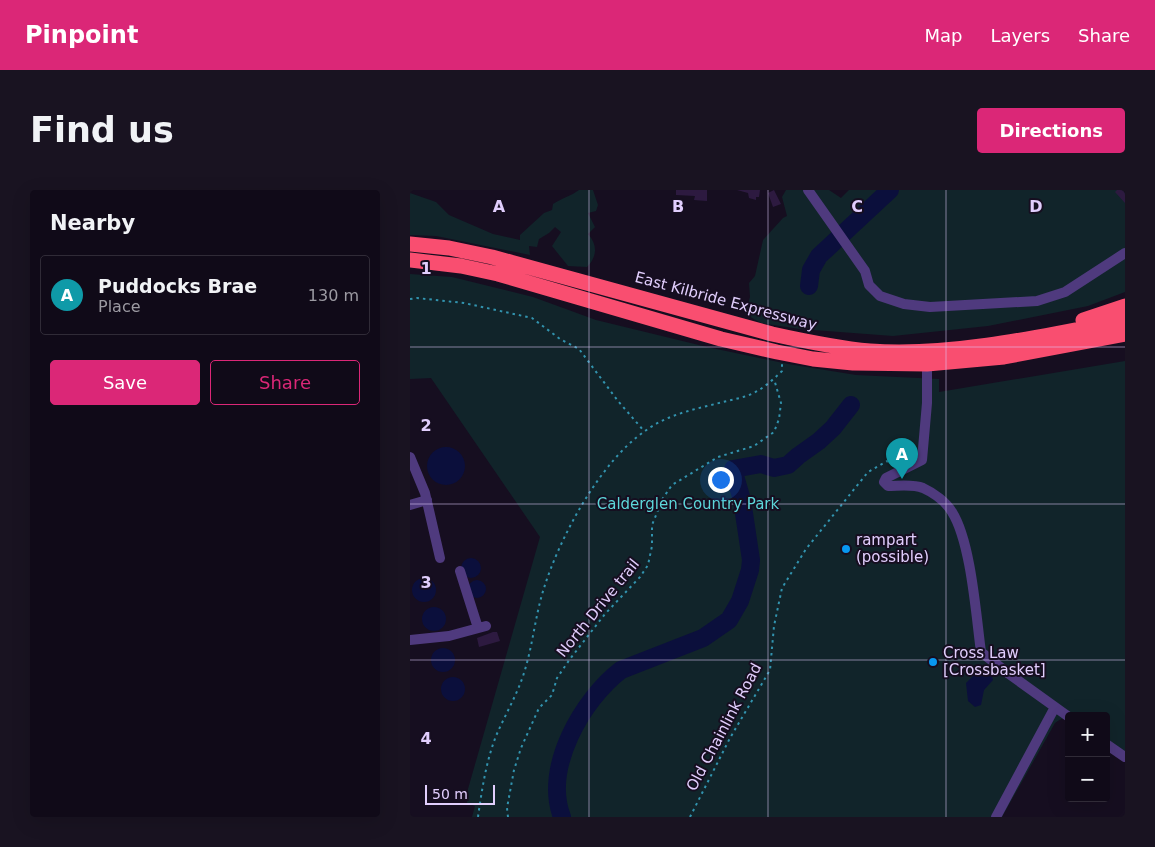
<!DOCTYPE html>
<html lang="en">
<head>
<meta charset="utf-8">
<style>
	body { margin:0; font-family:"DejaVu Sans",sans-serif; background:#191321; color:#f1f3f6 }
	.controls { position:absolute; right:15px; bottom:15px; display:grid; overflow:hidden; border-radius:5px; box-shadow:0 5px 20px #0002 }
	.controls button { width:45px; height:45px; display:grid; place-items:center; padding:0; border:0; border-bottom:1px solid #302b37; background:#100a18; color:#f1f3f6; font:25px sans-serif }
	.scale { position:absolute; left:15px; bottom:12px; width:70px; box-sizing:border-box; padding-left:5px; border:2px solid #e1cefd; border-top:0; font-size:14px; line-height:18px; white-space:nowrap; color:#e1cefd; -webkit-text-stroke:4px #160e20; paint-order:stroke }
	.you { position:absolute; left:310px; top:289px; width:18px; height:18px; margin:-12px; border:4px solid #fff; border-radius:50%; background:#1a73e8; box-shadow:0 0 0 8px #1a73e833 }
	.badge { display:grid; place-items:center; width:32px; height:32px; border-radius:50%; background:#db2777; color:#fff; font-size:16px; font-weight:700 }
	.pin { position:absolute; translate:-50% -41px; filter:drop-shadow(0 1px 2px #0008) }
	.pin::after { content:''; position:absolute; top:26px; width:18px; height:15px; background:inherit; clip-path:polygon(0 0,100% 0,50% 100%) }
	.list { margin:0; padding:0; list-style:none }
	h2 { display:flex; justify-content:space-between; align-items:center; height:65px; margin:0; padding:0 20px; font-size:21px }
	h2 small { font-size:16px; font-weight:400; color:#9c9aa2 }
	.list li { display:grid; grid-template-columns:32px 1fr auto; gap:15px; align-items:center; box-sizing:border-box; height:80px; margin:0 10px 10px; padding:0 10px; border:1px solid #302b37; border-radius:5px }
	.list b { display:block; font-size:19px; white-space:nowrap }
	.list p { margin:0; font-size:16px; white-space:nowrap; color:#9c9aa2 }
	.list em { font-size:16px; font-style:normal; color:#9c9aa2 }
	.actions { display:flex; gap:10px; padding:15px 20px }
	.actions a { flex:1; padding:11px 0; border:1px solid #db2777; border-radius:5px; text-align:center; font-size:18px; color:#db2777 }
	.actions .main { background:#db2777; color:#fff }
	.map { position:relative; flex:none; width:715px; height:627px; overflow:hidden; border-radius:5px }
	header { display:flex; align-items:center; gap:30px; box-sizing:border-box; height:70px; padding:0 25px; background:#db2777; color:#fff }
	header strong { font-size:24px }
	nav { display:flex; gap:28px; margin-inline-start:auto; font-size:18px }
	.intro { display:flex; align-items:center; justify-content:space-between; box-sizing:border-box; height:120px; padding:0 30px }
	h1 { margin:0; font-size:35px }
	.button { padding:12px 22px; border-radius:5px; background:#db2777; color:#fff; font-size:18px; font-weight:700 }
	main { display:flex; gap:30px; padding:0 30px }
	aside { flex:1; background:#100a18; border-radius:5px; box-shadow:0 5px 20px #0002 }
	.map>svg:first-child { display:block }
	.green { fill:#11242a }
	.water { fill:#0b0f3c }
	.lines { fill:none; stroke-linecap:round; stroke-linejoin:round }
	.river { stroke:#0b0f3c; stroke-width:18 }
	.building { fill:#2d1a40 }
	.path { stroke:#3293ae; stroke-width:2; stroke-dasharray:2.5 4; stroke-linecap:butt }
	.minor { stroke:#4f3a7e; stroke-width:10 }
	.highway { stroke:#f94e70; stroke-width:15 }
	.grid { fill:none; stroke:#e1cefd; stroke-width:1; stroke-opacity:0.55 }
	.poi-dot { fill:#0898f0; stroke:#160e20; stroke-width:2 }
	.labels { text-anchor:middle; stroke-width:4; stroke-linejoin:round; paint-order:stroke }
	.street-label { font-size:15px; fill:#e1cefd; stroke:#160e20 }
	.park-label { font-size:15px; fill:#5dd7da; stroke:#160e20 }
	.poi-label { font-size:15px; fill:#e1cefd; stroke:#160e20; text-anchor:start }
	.grid-label { font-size:16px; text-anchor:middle; font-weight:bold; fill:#e1cefd; stroke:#160e20; stroke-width:4; stroke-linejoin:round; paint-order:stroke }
</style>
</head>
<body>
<header>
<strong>Pinpoint</strong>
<nav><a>Map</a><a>Layers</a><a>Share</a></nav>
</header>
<div class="intro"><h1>Find us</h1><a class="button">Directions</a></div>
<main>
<aside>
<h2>Nearby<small></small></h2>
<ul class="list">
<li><span class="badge" style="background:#0f9aa8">A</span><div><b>Puddocks Brae</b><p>Place</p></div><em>130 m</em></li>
</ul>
<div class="actions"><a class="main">Save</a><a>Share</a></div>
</aside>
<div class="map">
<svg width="715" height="627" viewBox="0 0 715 627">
	<rect width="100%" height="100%" fill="#160e20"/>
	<path class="green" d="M169 0H183L188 15 186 21 178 23 185 37 178 44C188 55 187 67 177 77L158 76 142 56 151 42 145 37 139 43 129 49 127 57 119 56 120 65 26 46 0 45V3L26 12 39 25 83 44 110 50V45L134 23 142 20 143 14C152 8 161 6 169 0Z
		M376 0H419L431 8 439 0H715V102L678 116 578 136 483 146 390 139 351 133 335 124 340 107 339 93 345 86 353 50 373 28 377 26 372 7Z
		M0 84 42 87 123 107 186 130 297 157 378 174 446 185 529 189V202L715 171V572L696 559V526C679 526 659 522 645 533L592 627H62L65 616 57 613 58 599 130 347 21 188 0 189Z"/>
	<path class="water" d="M17 276a19 19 0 1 1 38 0a19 19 0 1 1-38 0Z
		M51 378a10 10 0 1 1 20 0a10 10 0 1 1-20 0Z
		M2 400a12 12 0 1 1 24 0a12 12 0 1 1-24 0Z
		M58 399a9 9 0 1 1 18 0a9 9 0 1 1-18 0Z
		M12 429a12 12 0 1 1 24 0a12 12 0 1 1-24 0Z
		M21 470a12 12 0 1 1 24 0a12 12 0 1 1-24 0Z
		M568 475C577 476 581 481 583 490L574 500 571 515 565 517 558 511 556 493 564 485Z
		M31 499a12 12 0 1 1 24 0a12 12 0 1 1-24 0Z"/>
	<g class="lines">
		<path class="river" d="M399 96 401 80 409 66 480 0
			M152 627C133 578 172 510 211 480L293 448 319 430 330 411 340 380 341 370 332 310 323 279 351 274 364 278 378 275 388 266 409 251 423 238 441 215"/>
	</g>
	<path class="building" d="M266 0H297V11L284 10 285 6 266 5Z
		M327 0H350L349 7H346V10L339 8 338 3Z
		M364 0 371 14 363 17 358 3Z
		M707 0H715V13L705 2Z
		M83 442H87L90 451 69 457 67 448Z"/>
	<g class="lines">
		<path class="path" d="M0 109 7 108 54 113 122 128 150 149 169 159 208 211 234 241
			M68 627C72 599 76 572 86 546 95 525 107 505 114 483 123 455 125 426 134 398 150 347 190 272 235 241 258 224 286 219 313 212 325 209 338 207 349 200 357 195 365 188 372 181V174
			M98 627 97 618 104 580 111 558 129 518 142 505 147 488 160 469 195 424 230 387 238 375 242 356V335L253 308 262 295 308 267 344 256 364 242 369 229 371 213 364 189
			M280 627 320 548 360 480 364 436 372 398 396 359 458 282 477 271 484 275"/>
		<path class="minor" d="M398 0 455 81 459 95 470 106 494 114 520 117 627 111 655 102 715 63
			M517 174V213L512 270 476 288 474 292 478 296C489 296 503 294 513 298 524 303 536 312 542 322 561 352 566 425 571 462L599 484 659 527
			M0 267 15 303 30 368
			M0 315 17 310
			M50 381 68 438
			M0 450 39 446 76 436
			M696 554 715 567
			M586 627 645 517"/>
		<path class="highway" d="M0 54 39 58 82 67 362 144C394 151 427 158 460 161 541 167 635 146 715 130
			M0 70 51 76 88 84 311 149 367 162 403 169 443 173 517 174 594 167 715 144
			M673 130 715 116"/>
	</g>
	<path class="grid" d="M179 0V627M358 0V627M536 0V627M0 157H715M0 314H715M0 470H715"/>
	<g class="poi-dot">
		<circle cx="436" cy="359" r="5"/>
		<circle cx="523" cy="472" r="5"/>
	</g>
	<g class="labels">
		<g class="street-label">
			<text transform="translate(316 111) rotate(15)" y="5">East Kilbride Expressway</text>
			<text transform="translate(188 418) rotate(-51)" y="5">North Drive trail</text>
			<text transform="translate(314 537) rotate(-62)" y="5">Old Chainlink Road</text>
		</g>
		<g class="park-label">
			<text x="278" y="319">Calderglen Country Park</text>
		</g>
		<g class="poi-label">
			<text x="446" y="355">rampart<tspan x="446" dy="17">(possible)</tspan></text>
			<text x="533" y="468">Cross Law<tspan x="533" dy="17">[Crossbasket]</tspan></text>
		</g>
	</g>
	<g class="grid-label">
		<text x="89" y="22">A</text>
		<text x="268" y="22">B</text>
		<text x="447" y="22">C</text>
		<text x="626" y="22">D</text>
		<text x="16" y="84">1</text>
		<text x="16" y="241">2</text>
		<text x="16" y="398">3</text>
		<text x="16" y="554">4</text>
	</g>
</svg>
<div class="controls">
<button>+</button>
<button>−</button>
</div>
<div class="scale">50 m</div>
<div class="you"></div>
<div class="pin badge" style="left:492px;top:289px;background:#0f9aa8">A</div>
</div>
</main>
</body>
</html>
